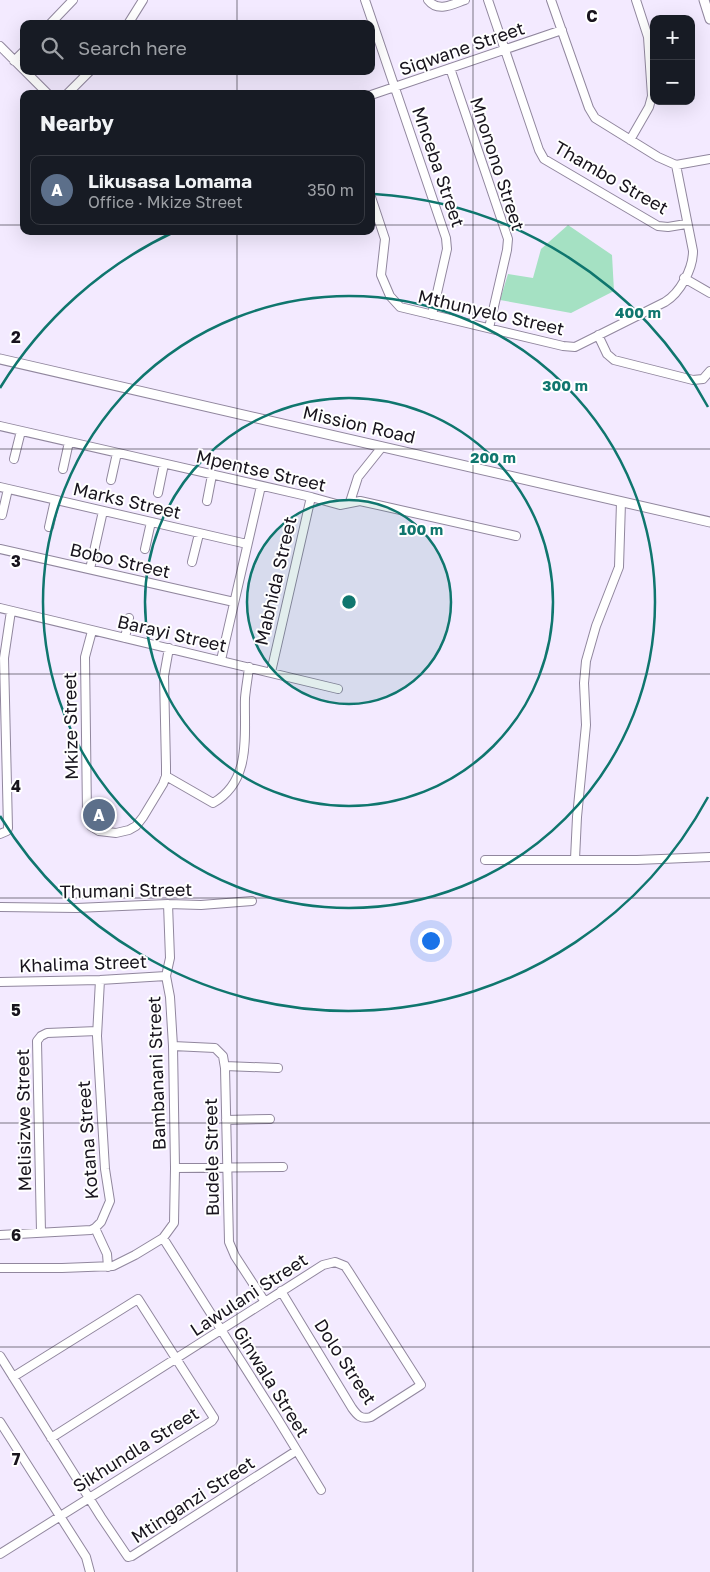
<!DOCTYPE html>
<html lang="en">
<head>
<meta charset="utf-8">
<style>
	body { margin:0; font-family:"Golos Text",sans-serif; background:#242831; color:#f1f3f6 }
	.controls { position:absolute; right:15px; top:15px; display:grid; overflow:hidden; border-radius:10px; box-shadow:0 5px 20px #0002 }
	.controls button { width:45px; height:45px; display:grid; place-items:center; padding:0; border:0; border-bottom:1px solid #363941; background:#171b24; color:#f1f3f6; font:25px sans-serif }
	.you { position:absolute; left:430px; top:940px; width:18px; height:18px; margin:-12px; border:4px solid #fff; border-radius:50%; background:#1a73e8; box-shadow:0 0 0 8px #1a73e833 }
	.badge { display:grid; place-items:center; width:32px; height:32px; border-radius:50%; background:#ea580c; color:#fff; font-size:16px; font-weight:700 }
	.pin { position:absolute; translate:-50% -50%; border:2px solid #fff; box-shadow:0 1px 5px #0006 }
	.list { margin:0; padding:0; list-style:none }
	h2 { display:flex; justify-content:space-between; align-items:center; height:65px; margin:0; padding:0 20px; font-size:21px }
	h2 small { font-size:16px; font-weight:400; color:#9ea1a6 }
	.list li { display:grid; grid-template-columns:32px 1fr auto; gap:15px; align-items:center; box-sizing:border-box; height:70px; margin:0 10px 10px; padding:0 10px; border:1px solid #363941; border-radius:10px }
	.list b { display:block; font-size:19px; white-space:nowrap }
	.list p { margin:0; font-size:16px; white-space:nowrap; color:#9ea1a6 }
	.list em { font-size:16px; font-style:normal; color:#9ea1a6 }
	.icon { flex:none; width:28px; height:28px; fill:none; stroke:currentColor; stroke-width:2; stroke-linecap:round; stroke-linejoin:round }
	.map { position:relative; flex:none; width:710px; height:1572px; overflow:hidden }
	.search { position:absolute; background:#171b24; box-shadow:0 5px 20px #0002; left:20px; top:20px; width:355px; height:55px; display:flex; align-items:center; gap:12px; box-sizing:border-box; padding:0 18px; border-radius:10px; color:#9ea1a6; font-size:19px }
	.panel { position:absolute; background:#171b24; box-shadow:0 5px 20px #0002; left:20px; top:90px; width:355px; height:145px; border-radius:10px }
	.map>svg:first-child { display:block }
	.green { fill:#a5e1c3 }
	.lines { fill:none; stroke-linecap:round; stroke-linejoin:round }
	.minor-casing { stroke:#91879e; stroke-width:10 }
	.tertiary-casing { stroke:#91879e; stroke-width:11 }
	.minor { stroke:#fff; stroke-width:8 }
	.tertiary { stroke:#fff; stroke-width:9 }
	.grid { fill:none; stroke:#18141d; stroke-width:1; stroke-opacity:0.55 }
	.ring { fill:none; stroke:#0f766e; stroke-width:2.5 }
	.labels { text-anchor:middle; stroke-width:4; stroke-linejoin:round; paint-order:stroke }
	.street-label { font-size:18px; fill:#18141d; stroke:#fff }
	.grid-label { font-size:16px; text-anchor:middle; font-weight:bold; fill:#18141d; stroke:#fff; stroke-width:4; stroke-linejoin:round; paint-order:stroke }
	.centre { fill:#0f766e; stroke:#fff; stroke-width:2.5 }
	.ring-label { font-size:15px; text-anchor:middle; font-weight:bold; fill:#0f766e; stroke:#fff; stroke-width:4; stroke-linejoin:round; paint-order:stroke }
</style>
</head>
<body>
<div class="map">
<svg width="710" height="1572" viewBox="0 0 710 1572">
	<rect width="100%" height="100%" fill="#f3eaff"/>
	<path class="green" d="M568 225 612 255 614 291 571 313 500 300 508 274 533 278 541 249Z"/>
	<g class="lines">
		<defs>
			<path id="minor" d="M365 0 446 238 447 249 432 315
				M428 0C438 13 453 4 465 0
				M488 0 539 150 544 159 658 226 668 227 686 224
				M551 0 589 108 595 118 658 157 676 165 710 159
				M50 24 73 0
				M128 24 143 0
				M0 46 24 70
				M14 61 24 51
				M450 68 508 239 507 250 489 328
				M25 71 48 94
				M67 94 90 71
				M371 95 562 30
				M630 140 649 107 652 96 648 37 636 0
				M371 197 385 239 381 275 390 296 400 307 563 346 575 347 665 302C680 293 693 269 693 251L676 165
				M684 278 710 293
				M598 335 607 354 614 360 693 380 703 379 710 371
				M0 426 311 497 340 505 360 501 516 536
				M14 459 21 431
				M63 469 69 442
				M111 480 117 453
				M0 487 247 544
				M158 493 164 464
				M207 501 212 475
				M350 502 358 477 382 447
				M2 515 8 489
				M49 527 55 500
				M0 549 234 602
				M145 549 151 522
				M192 562 199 534
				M90 569 103 511
				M0 608 338 689
				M92 631 85 657 87 814 91 826 99 831 116 833 129 830 136 826 143 817 163 784 166 776V766L164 676 169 648
				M125 638 129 618
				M221 660 261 486
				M271 672 311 497
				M166 776 213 803C252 781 244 735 245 698 246 687 248 677 249 667
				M0 834 7 831 8 828 4 658 11 611
				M575 859 577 817 586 725 584 683 586 661 596 626 619 567 621 502
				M485 860H637L710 857
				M0 907 76 908 168 904 201 905 252 901
				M0 982 100 980 166 976
				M173 1046 215 1048 223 1056 225 1068 229 1242 235 1256 265 1302
				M225 1066 278 1068
				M226 1120 270 1119
				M175 1168 283 1167
				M95 1228 107 1254 108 1267
				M41 1232 37 1041 41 1036 47 1033 97 1031
				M0 1235 91 1230 95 1228 101 1222 110 1201 105 1169 97 1036 100 980
				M163 1238 277 1418 321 1490
				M0 1268H62L113 1266 135 1255 163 1238 174 1223 175 1168 173 1046 170 997 166 976 170 958 168 904
				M0 1356 101 1517 128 1557 132 1556 296 1451
				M0 1422 86 1557 90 1572
				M51 1438 323 1265 335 1262 345 1266 349 1272 421 1385 371 1417C361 1420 357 1415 352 1408L281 1291
				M0 1554 212 1421 214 1418 138 1299 13 1377"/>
			<path id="tertiary" d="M704 0 710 19
				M0 359 710 522"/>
		</defs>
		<use href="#minor" class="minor-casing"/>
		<use href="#tertiary" class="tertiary-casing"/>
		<use href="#minor" class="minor"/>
		<use href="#tertiary" class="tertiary"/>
	</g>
	<path class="grid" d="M237 0V24M473 0V1572M237 71V94M0 225H24M371 225H710M237 231V1572M0 449H710M0 674H710M0 898H710M0 1123H710M0 1347H710"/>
	<circle cx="349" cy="602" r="102" fill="#0f766e" fill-opacity=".12"/>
	<g class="ring">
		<circle cx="349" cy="602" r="102"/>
		<circle cx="349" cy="602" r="204"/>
		<circle cx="349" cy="602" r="306"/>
		<path d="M708 797A409 409 0 0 1 0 816M0 388A409 409 0 0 1 176 231M374 194A409 409 0 0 1 708 407"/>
	</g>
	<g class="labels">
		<g class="street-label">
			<text transform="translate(462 49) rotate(-19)" y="6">Siqwane Street</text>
			<text transform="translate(497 164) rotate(72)" y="6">Mnonono Street</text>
			<text transform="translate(438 167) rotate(71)" y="6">Mnceba Street</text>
			<text transform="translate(611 178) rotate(30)" y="6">Thambo Street</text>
			<text transform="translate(491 313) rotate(13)" y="6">Mthunyelo Street</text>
			<text transform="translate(359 425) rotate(13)" y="6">Mission Road</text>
			<text transform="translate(261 471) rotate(13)" y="6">Mpentse Street</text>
			<text transform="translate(127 501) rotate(13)" y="6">Marks Street</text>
			<text transform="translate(120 561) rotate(13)" y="6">Bobo Street</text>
			<text transform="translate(276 581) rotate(-77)" y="6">Mabhida Street</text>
			<text transform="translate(172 634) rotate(13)" y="6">Barayi Street</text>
			<text transform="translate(71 726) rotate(-91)" y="6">Mkize Street</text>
			<text transform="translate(126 891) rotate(-1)" y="6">Thumani Street</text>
			<text transform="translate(83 964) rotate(-2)" y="6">Khalima Street</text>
			<text transform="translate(157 1073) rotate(-92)" y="6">Bambanani Street</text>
			<text transform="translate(24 1120) rotate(-91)" y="6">Melisizwe Street</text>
			<text transform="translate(88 1140) rotate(-94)" y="6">Kotana Street</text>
			<text transform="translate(212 1157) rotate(-91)" y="6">Budele Street</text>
			<text transform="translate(249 1295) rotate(-33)" y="6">Lawulani Street</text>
			<text transform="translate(345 1362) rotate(57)" y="6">Dolo Street</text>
			<text transform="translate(271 1382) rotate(58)" y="6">Ginwala Street</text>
			<text transform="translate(136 1450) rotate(-32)" y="6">Sikhundla Street</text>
			<text transform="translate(193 1500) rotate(-33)" y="6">Mtinganzi Street</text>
		</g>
	</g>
	<g class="grid-label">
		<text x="592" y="22">C</text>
		<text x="16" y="343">2</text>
		<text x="16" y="567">3</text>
		<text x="16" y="792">4</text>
		<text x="16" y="1016">5</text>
		<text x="16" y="1241">6</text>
		<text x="16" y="1465">7</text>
	</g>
	<circle cx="349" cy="602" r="8" class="centre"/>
	<g class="ring-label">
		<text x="638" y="318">400 m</text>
		<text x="565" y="391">300 m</text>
		<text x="493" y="463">200 m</text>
		<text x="421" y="535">100 m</text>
	</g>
</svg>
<div class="controls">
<button>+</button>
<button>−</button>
</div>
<div class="you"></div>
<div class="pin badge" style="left:99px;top:815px;background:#5c6f8a">A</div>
<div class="search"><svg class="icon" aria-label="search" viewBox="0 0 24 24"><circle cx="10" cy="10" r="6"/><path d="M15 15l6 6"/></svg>Search here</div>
<section class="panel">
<h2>Nearby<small></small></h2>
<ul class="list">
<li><span class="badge" style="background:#5c6f8a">A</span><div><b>Likusasa Lomama</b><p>Office · Mkize Street</p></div><em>350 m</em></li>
</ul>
</section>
</div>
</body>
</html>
